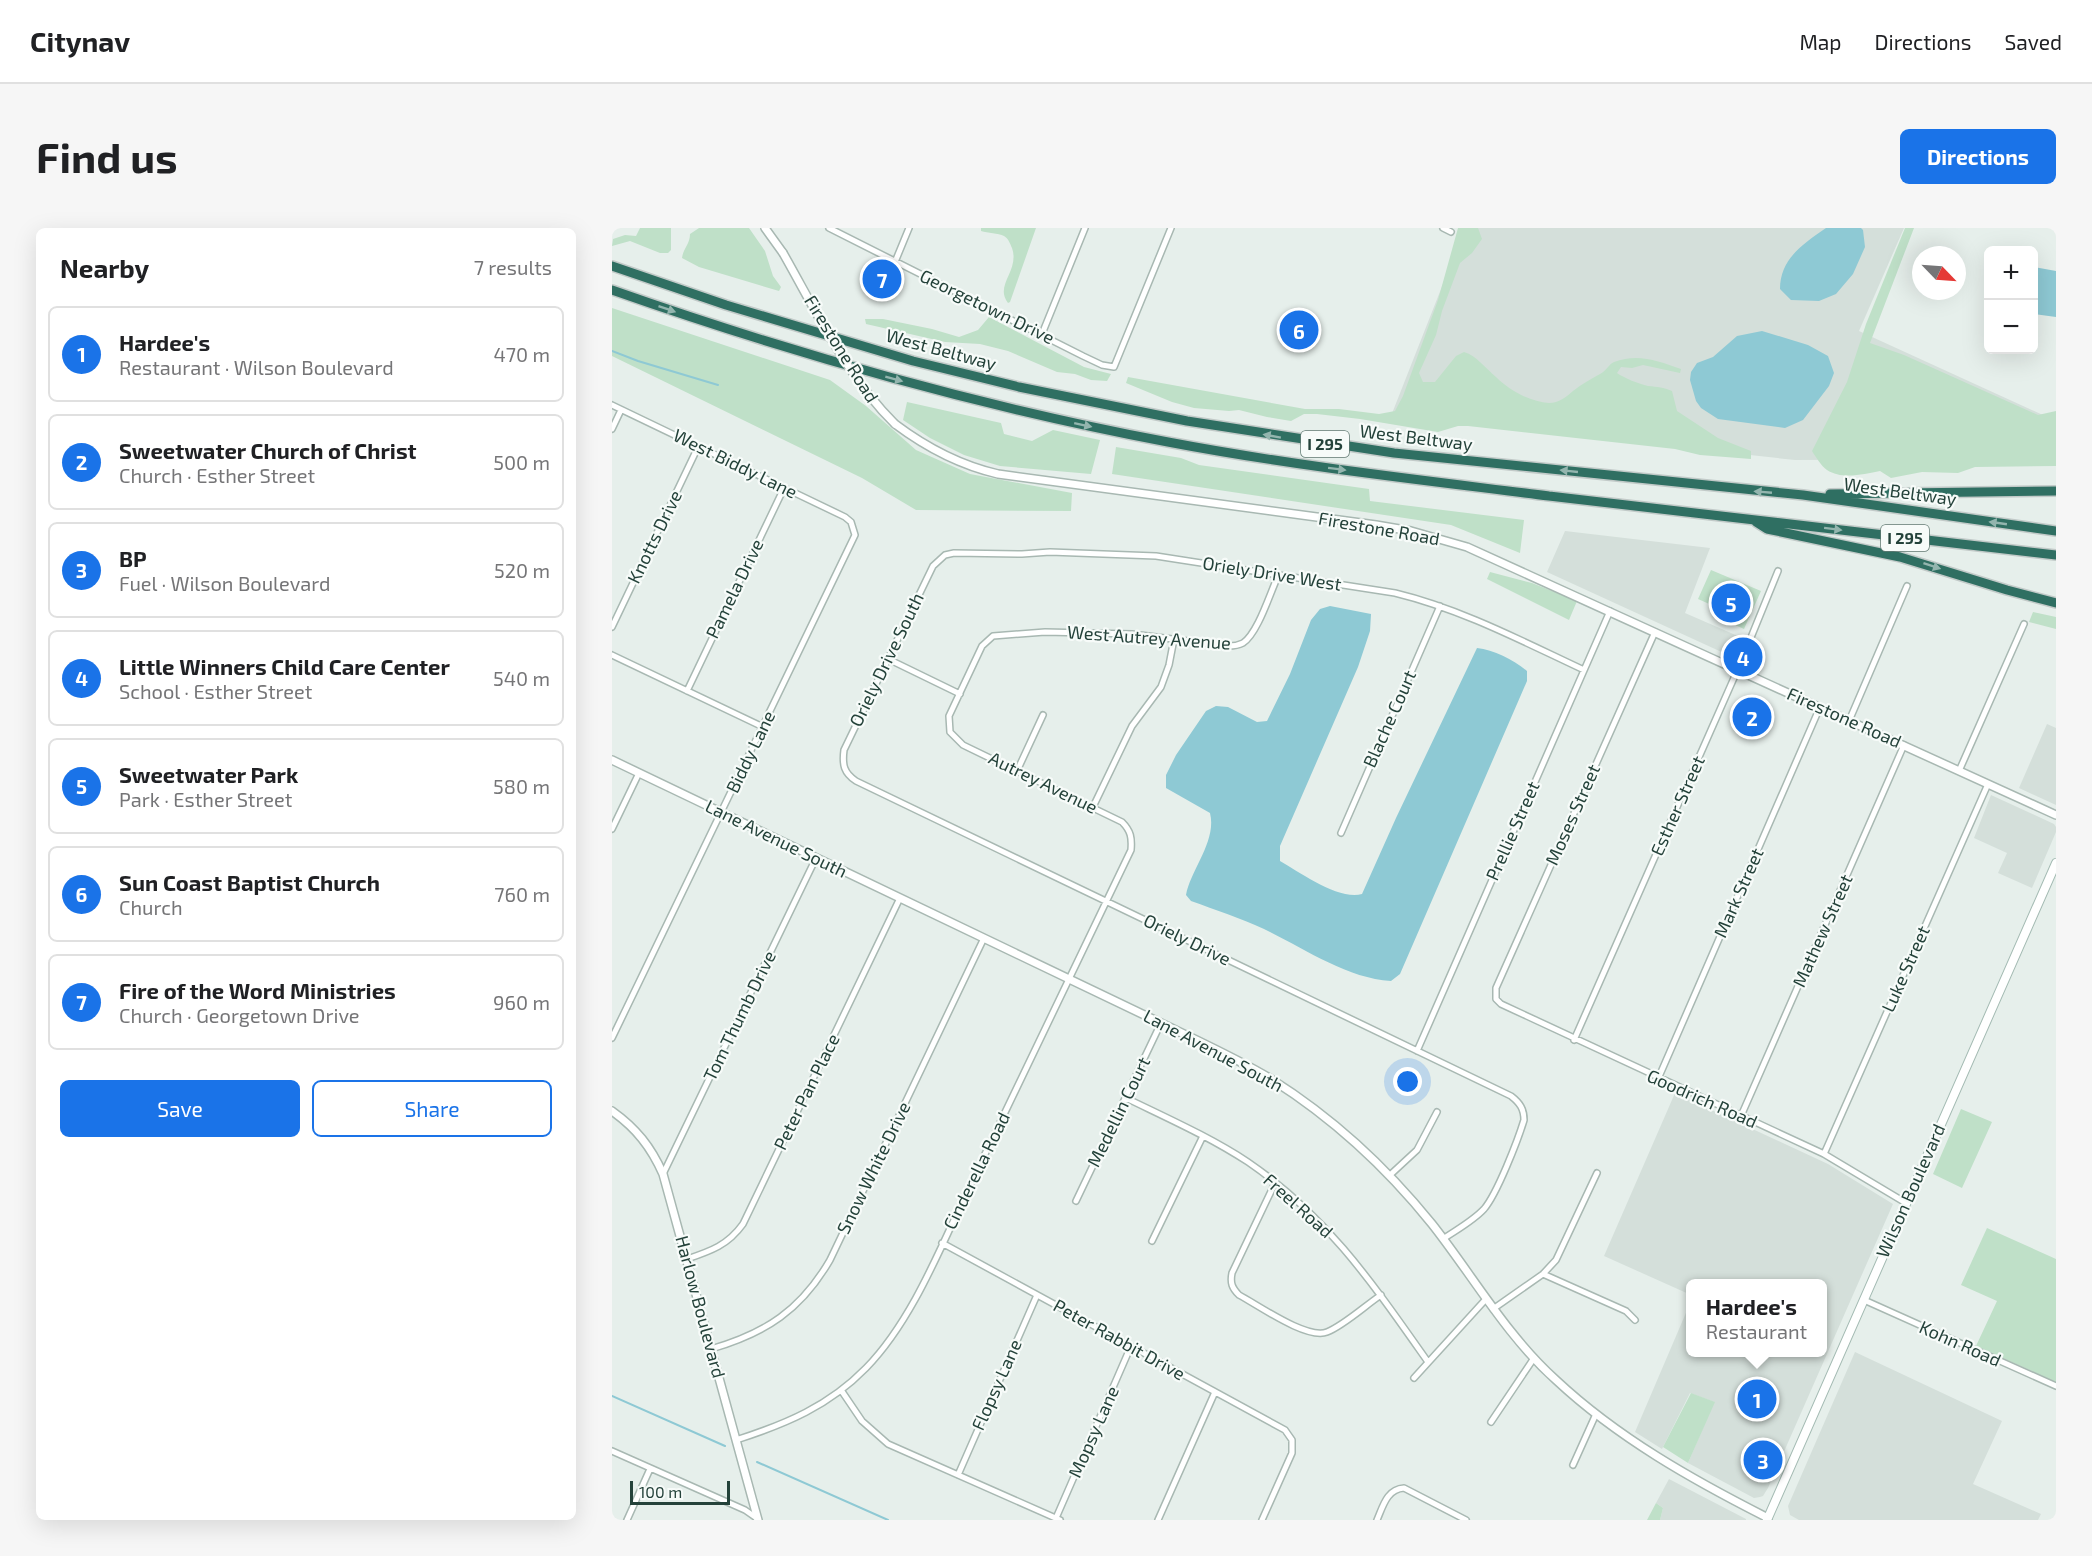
<!DOCTYPE html>
<html lang="en">
<head>
<meta charset="utf-8">
<style>
	body { margin:0; font-family:"Exo 2",sans-serif; background:#f6f6f6; color:#202124 }
	.controls { position:absolute; right:18px; top:18px; display:grid; overflow:hidden; border-radius:9px; box-shadow:0 6px 24px #0002 }
	.controls button { width:54px; height:54px; display:grid; place-items:center; padding:0; border:0; border-bottom:2px solid #e0e0e0; background:#fff; color:#202124; font:30px sans-serif }
	.compass { position:absolute; left:1300px; top:18px; width:54px; height:54px; border-radius:50%; background:#fff; box-shadow:0 6px 24px #0002; rotate:115deg }
	.scale { position:absolute; left:18px; bottom:15px; width:100px; box-sizing:border-box; padding-left:6px; border:3px solid #24423a; border-top:0; font-size:16px; line-height:21px; white-space:nowrap; color:#24423a; -webkit-text-stroke:4px #f7fbf9; paint-order:stroke }
	.you { position:absolute; left:796px; top:854px; width:21px; height:21px; margin:-15px; border:4px solid #fff; border-radius:50%; background:#1a73e8; box-shadow:0 0 0 9px #1a73e833 }
	.badge { display:grid; place-items:center; width:39px; height:39px; border-radius:50%; background:#1a73e8; color:#fff; font-size:20px; font-weight:700 }
	.pin { position:absolute; translate:-50% -50%; border:3px solid #fff; box-shadow:0 2px 6px #0006 }
	.popup { position:absolute; left:1074px; top:1051px; width:141px; height:78px; box-sizing:border-box; display:grid; place-content:center; border-radius:9px; background:#fff; filter:drop-shadow(0 2px 4px #0005); font-size:20px; white-space:nowrap; color:#757577 }
	.popup b { font-size:22px; color:#202124 }
	.popup::after { content:''; position:absolute; left:50%; top:100%; margin-left:-12px; border:12px solid transparent; border-top-color:#fff }
	.list { margin:0; padding:0; list-style:none }
	h2 { display:flex; justify-content:space-between; align-items:center; height:78px; margin:0; padding:0 24px; font-size:26px }
	h2 small { font-size:20px; font-weight:400; color:#757577 }
	.list li { display:grid; grid-template-columns:39px 1fr auto; gap:18px; align-items:center; box-sizing:border-box; height:96px; margin:0 12px 12px; padding:0 12px; border:2px solid #e0e0e0; border-radius:9px }
	.list b { display:block; font-size:22px; white-space:nowrap }
	.list p { margin:0; font-size:20px; white-space:nowrap; color:#757577 }
	.list em { font-size:20px; font-style:normal; color:#757577 }
	.actions { display:flex; gap:12px; padding:18px 24px }
	.actions a { flex:1; padding:14px 0; border:2px solid #1a73e8; border-radius:9px; text-align:center; font-size:21px; color:#1a73e8 }
	.actions .main { background:#1a73e8; color:#fff }
	.map { position:relative; flex:none; width:1444px; height:1292px; overflow:hidden; border-radius:9px }
	header { display:flex; align-items:center; gap:36px; box-sizing:border-box; height:84px; padding:0 30px; background:#fff; border-bottom:2px solid #e0e0e0 }
	header strong { font-size:28px }
	nav { display:flex; gap:33px; margin-inline-start:auto; font-size:21px }
	.intro { display:flex; align-items:center; justify-content:space-between; box-sizing:border-box; height:144px; padding:0 36px }
	h1 { margin:0; font-size:42px }
	.button { padding:15px 27px; border-radius:9px; background:#1a73e8; color:#fff; font-size:21px; font-weight:700 }
	main { display:flex; gap:36px; padding:0 36px }
	aside { flex:1; background:#fff; border-radius:9px; box-shadow:0 6px 24px #0002 }
	.map>svg:first-child { display:block }
	.built { fill:#d4dfda }
	.green { fill:#bfe0c8 }
	.water { fill:#8ec9d4 }
	.lines { fill:none; stroke-linecap:round; stroke-linejoin:round }
	.stream { stroke:#8ec9d4; stroke-width:2 }
	.minor-casing { stroke:#a8b8b2; stroke-width:8 }
	.tertiary-casing { stroke:#a8b8b2; stroke-width:10 }
	.secondary-casing { stroke:#a4bbb3; stroke-width:10 }
	.motorway-casing { stroke:#c2cac8; stroke-width:12 }
	.minor { stroke:#fff; stroke-width:5 }
	.tertiary { stroke:#fff; stroke-width:7 }
	.secondary { stroke:#fff; stroke-width:8 }
	.motorway { stroke:#2f6f62; stroke-width:9 }
	.tertiary-bridge-casing { stroke:#a8b8b2; stroke-width:10; stroke-linecap:butt }
	.tertiary-bridge { stroke:#fff; stroke-width:7 }
	.oneway { fill:#93b5ae }
	.labels { text-anchor:middle; stroke-width:4.5; stroke-linejoin:round; paint-order:stroke }
	.shield { fill:#f7fbf9; stroke:#637a73; stroke-width:1.5 }
	.shield-label { font-size:16px; font-weight:bold; fill:#24423a }
	.street-label { font-size:18px; fill:#24423a; stroke:#f7fbf9 }
</style>
</head>
<body>
<header>
<strong>Citynav</strong>
<nav><a>Map</a><a>Directions</a><a>Saved</a></nav>
</header>
<div class="intro"><h1>Find us</h1><a class="button">Directions</a></div>
<main>
<aside>
<h2>Nearby<small>7 results</small></h2>
<ul class="list">
<li><span class="badge">1</span><div><b>Hardee's</b><p>Restaurant · Wilson Boulevard</p></div><em>470 m</em></li>
<li><span class="badge">2</span><div><b>Sweetwater Church of Christ</b><p>Church · Esther Street</p></div><em>500 m</em></li>
<li><span class="badge">3</span><div><b>BP</b><p>Fuel · Wilson Boulevard</p></div><em>520 m</em></li>
<li><span class="badge">4</span><div><b>Little Winners Child Care Center</b><p>School · Esther Street</p></div><em>540 m</em></li>
<li><span class="badge">5</span><div><b>Sweetwater Park</b><p>Park · Esther Street</p></div><em>580 m</em></li>
<li><span class="badge">6</span><div><b>Sun Coast Baptist Church</b><p>Church</p></div><em>760 m</em></li>
<li><span class="badge">7</span><div><b>Fire of the Word Ministries</b><p>Church · Georgetown Drive</p></div><em>960 m</em></li>
</ul>
<div class="actions"><a class="main">Save</a><a>Share</a></div>
</aside>
<div class="map">
<svg width="1444" height="1292" viewBox="0 0 1444 1292">
	<rect width="100%" height="100%" fill="#e6efeb"/>
	<path class="built" d="M853 0H1292L1247 103 1444 193V231L1183 232 779 188Z
		M953 303 1098 320 1073 385 1135 412 1127 432 935 344Z
		M1435 496 1444 500V577L1407 560Z
		M1379 567 1442 596 1444 599V604L1420 660 1386 645 1395 625 1362 610Z
		M1063 865 1216 936 1281 976 1156 1260 1151 1268 1148 1269 1142 1270 1076 1235 1102 1174 1078 1165 1050 1221 1023 1204 1079 1073V1124H1211V1056H1079V1067L992 1028Z
		M1243 1124 1390 1193 1361 1256 1429 1286 1426 1292H1187L1178 1287 1176 1278Z
		M1057 1251 1134 1291V1292H1048L1051 1280 1044 1275Z"/>
	<path class="green" d="M28 0H59V22L56 25H48L18 13 0 18 1 11 13 7 24 8Z
		M87 0H137L153 23 161 48 169 59 167 63 87 39 70 30C71 21 78 16 78 6Z
		M369 0H424L398 74 396 75C382 57 408 43 400 20 398 16 397 11 392 8 386 5 376 5 369 3Z
		M846 0H866L870 11 860 25 848 35 830 83 824 107 807 145 811 154H823L844 128 852 124C865 128 873 140 884 149 897 162 918 174 937 175 947 175 954 169 961 163 970 156 979 151 988 146 994 143 997 136 1002 134 1026 125 1046 133 1069 141L1068 145 1031 137 1020 140 1009 139 1005 145C1012 150 1027 156 1036 158 1046 159 1051 159 1060 163L1065 183 1106 210 1139 223V231L1088 227 1063 221 856 198H846L826 204 748 191 705 186H692L679 193 655 189 627 182 617 183 582 180 560 174 514 155 516 149 693 181H727L767 186 783 183 791 168 826 72Z
		M1293 0H1302L1258 115 1292 127 1426 187 1444 183V238L1363 239 1346 245 1310 244 1279 250 1268 243C1252 246 1230 252 1215 242 1209 238 1204 229 1200 223L1235 154 1254 96Z
		M0 80 218 152 254 178 304 222 358 246 460 265 459 283 304 282 250 250 0 128Z
		M377 89 472 139 499 146 495 153 479 152 463 146 445 144 396 123 368 116 333 114 254 96 253 91H271L320 101 347 109 366 102Z
		M295 174 389 195 392 206 420 213 441 202 488 212 479 246 388 238 352 227 318 210 291 192Z
		M504 219 569 230 587 237 757 261 758 273 912 292 908 325 839 297 500 246Z
		M1099 342 1149 363 1132 401 1101 387 1104 379 1086 371Z
		M878 344 920 355 965 373 957 392 875 351Z
		M1421 384 1444 389V401L1417 394Z
		M1349 881 1380 894 1350 960 1321 946Z
		M1375 1000 1444 1031V1154L1364 1118 1385 1073 1349 1057Z
		M1079 1165 1103 1174 1076 1235 1051 1219Z
		M1044 1275 1051 1280 1048 1292H1035Z"/>
	<path class="water" d="M1214 0H1249L1251 2 1253 19 1241 46 1224 66 1207 73 1179 72 1168 61C1168 31 1191 16 1214 0Z
		M1422 39 1444 43V89L1422 86Z
		M1150 103 1196 117 1216 128 1222 145 1217 158 1191 192 1173 200 1106 191 1089 180 1084 173 1078 152 1079 144 1085 135 1101 129 1125 108Z
		M718 378 759 386 758 403 746 439 668 618V633C687 644 728 673 750 666L784 590 865 420C882 422 902 432 915 443V453L788 746 779 753C734 750 692 720 652 701 628 690 604 682 579 673L574 667C579 641 605 613 598 585L554 560V547L564 527 594 483 604 478 616 479 645 494 655 493 678 446 699 392 708 381Z"/>
	<g class="lines">
		<path class="stream" d="M0 123 26 133 106 157
			M0 1168 113 1218
			M145 1234 276 1292"/>
		<defs>
			<path id="minor" d="M217 0 471 128 490 137 502 139 559 0
				M831 0 839 4
				M283 34 297 0
				M430 106 473 0
				M0 177 233 289 239 294 243 307 0 810
				M0 201 9 182
				M0 399 86 219
				M1043 404 884 760V771L889 776 1212 926 1294 975
				M0 427 151 499
				M276 431 348 466
				M75 463 172 260
				M1237 493 1295 358
				M405 543 431 487
				M1347 543 1412 396
				M481 579 520 498 549 459 557 437 562 411
				M0 601 27 545
				M729 605 828 378
				M962 812 1129 434 1166 343
				M805 823 998 383
				M1046 851 1208 479
				M514 870C555 890 598 909 636 934 716 989 761 1056 816 1134
				M1129 888 1292 517
				M1212 926 1376 556
				M51 946 204 630
				M778 947 805 922 825 884
				M663 955 620 1045C618 1055 620 1060 627 1067 646 1077 695 1112 715 1104 731 1098 754 1077 769 1067
				M464 973 549 795
				M831 1011C844 1002 861 993 872 981 885 966 906 912 912 892 912 881 908 875 899 868L244 553C232 545 230 537 232 522L321 338 333 327 342 325 410 326 438 324 544 328 783 365C849 381 910 413 972 442
				M540 1013 591 908
				M330 1015 673 1202 680 1212V1225L650 1292
				M75 1031C99 1023 116 1017 131 996L288 670
				M931 1046 1014 1083 1023 1092
				M1252 1072 1444 1158
				M881 1081 931 1046 944 1032 985 945
				M99 1121C154 1105 189 1082 218 1032L372 710
				M802 1150 874 1071
				M229 1162 250 1193 276 1216 448 1292
				M879 1194 922 1130
				M124 1212C174 1196 217 1178 254 1140 302 1091 331 1013 361 951 414 841 466 731 519 622 520 610 519 603 510 594L351 517 338 504 337 488 370 418 381 408 433 404 520 406 617 418C622 418 627 417 631 415 646 405 658 365 666 348
				M0 1223 133 1282 146 1291
				M961 1237 984 1186
				M346 1247 425 1067
				M444 1290 519 1118
				M15 1292 38 1241
				M546 1292 603 1164
				M765 1292C771 1278 775 1261 792 1260L854 1292"/>
			<path id="tertiary" d="M153 0 171 25
				M283 196C315 220 347 237 386 246L764 297 799 303 855 319 1444 587
				M0 532 549 795C586 813 624 830 659 851 721 890 774 939 820 996 861 1048 894 1107 944 1152 1006 1210 1081 1252 1156 1290
				M0 883C24 900 39 919 51 946L146 1292"/>
			<path id="secondary" d="M1155 1292 1444 635"/>
			<path id="motorway" d="M0 38 114 77 301 133 407 159 575 193 782 225 1191 267 1444 303
				M0 62C182 126 366 178 556 214 682 238 810 252 937 268 1106 288 1275 308 1444 327
				M1218 266 1444 263
				M1144 294 1155 301 1288 329 1395 362 1444 375"/>
		</defs>
		<use href="#minor" class="minor-casing"/>
		<use href="#tertiary" class="tertiary-casing"/>
		<use href="#secondary" class="secondary-casing"/>
		<use href="#motorway" class="motorway-casing"/>
		<use href="#minor" class="minor"/>
		<use href="#tertiary" class="tertiary"/>
		<use href="#secondary" class="secondary"/>
		<use href="#motorway" class="motorway"/>
		<defs>
			<path id="tertiary-bridge" d="M171 25C204 83 235 149 283 196"/>
		</defs>
		<use href="#tertiary-bridge" class="tertiary-bridge-casing"/>
		<use href="#tertiary-bridge" class="tertiary-bridge"/>
	</g>
	<defs><path id="oneway-solid" d="M-6-.8H1V-3.2L6.5 0L1 3.2V.8H-6Z" transform="scale(1.5)"/></defs>
	<g class="oneway">
		<use href="#oneway-solid" transform="translate(55 81) rotate(19)"/>
		<use href="#oneway-solid" transform="translate(282 151) rotate(15)"/>
		<use href="#oneway-solid" transform="translate(471 197) rotate(12)"/>
		<use href="#oneway-solid" transform="translate(660 208) rotate(-170)"/>
		<use href="#oneway-solid" transform="translate(725 241) rotate(7)"/>
		<use href="#oneway-solid" transform="translate(957 243) rotate(-174)"/>
		<use href="#oneway-solid" transform="translate(1151 264) rotate(-175)"/>
		<use href="#oneway-solid" transform="translate(1386 295) rotate(-172)"/>
		<use href="#oneway-solid" transform="translate(1221 301) rotate(7)"/>
		<use href="#oneway-solid" transform="translate(1320 338) rotate(18)"/>
	</g>
	<g class="labels">
		<g class="shield">
			<rect x="689" y="203" width="48" height="26" rx="4.5"/>
			<rect x="1269" y="297" width="48" height="26" rx="4.5"/>
		</g>
		<g class="shield-label">
			<text x="713" y="222">I 295</text>
			<text x="1293" y="316">I 295</text>
		</g>
		<g class="street-label">
			<text transform="translate(375 79) rotate(26)" y="6">Georgetown Drive</text>
			<text transform="translate(229 121) rotate(58)" y="6">Firestone Road</text>
			<text transform="translate(329 122) rotate(15)" y="6">West Beltway</text>
			<text transform="translate(804 210) rotate(7)" y="6">West Beltway</text>
			<text transform="translate(123 236) rotate(26)" y="6">West Biddy Lane</text>
			<text transform="translate(1288 264) rotate(8)" y="6">West Beltway</text>
			<text transform="translate(767 301) rotate(10)" y="6">Firestone Road</text>
			<text transform="translate(43 309) rotate(-64)" y="6">Knotts Drive</text>
			<text transform="translate(660 346) rotate(9)" y="6">Oriely Drive West</text>
			<text transform="translate(123 361) rotate(-64)" y="6">Pamela Drive</text>
			<text transform="translate(537 410) rotate(4)" y="6">West Autrey Avenue</text>
			<text transform="translate(275 432) rotate(-64)" y="6">Oriely Drive South</text>
			<text transform="translate(1232 490) rotate(24)" y="6">Firestone Road</text>
			<text transform="translate(778 491) rotate(-66)" y="6">Blache Court</text>
			<text transform="translate(139 524) rotate(-64)" y="6">Biddy Lane</text>
			<text transform="translate(431 555) rotate(26)" y="6">Autrey Avenue</text>
			<text transform="translate(1066 578) rotate(-66)" y="6">Esther Street</text>
			<text transform="translate(961 587) rotate(-66)" y="6">Moses Street</text>
			<text transform="translate(901 603) rotate(-66)" y="6">Prellie Street</text>
			<text transform="translate(164 611) rotate(26)" y="6">Lane Avenue South</text>
			<text transform="translate(1127 665) rotate(-66)" y="6">Mark Street</text>
			<text transform="translate(1211 703) rotate(-66)" y="6">Mathew Street</text>
			<text transform="translate(575 712) rotate(26)" y="6">Oriely Drive</text>
			<text transform="translate(1294 741) rotate(-66)" y="6">Luke Street</text>
			<text transform="translate(128 788) rotate(-64)" y="6">Tom Thumb Drive</text>
			<text transform="translate(601 823) rotate(28)" y="6">Lane Avenue South</text>
			<text transform="translate(195 864) rotate(-64)" y="6">Peter Pan Place</text>
			<text transform="translate(1090 871) rotate(24)" y="6">Goodrich Road</text>
			<text transform="translate(507 884) rotate(-64)" y="6">Medellin Court</text>
			<text transform="translate(262 940) rotate(-64)" y="6">Snow White Drive</text>
			<text transform="translate(365 943) rotate(-64)" y="6">Cinderella Road</text>
			<text transform="translate(1299 963) rotate(-66)" y="6">Wilson Boulevard</text>
			<text transform="translate(686 978) rotate(42)" y="6">Freel Road</text>
			<text transform="translate(88 1079) rotate(75)" y="6">Harlow Boulevard</text>
			<text transform="translate(507 1112) rotate(29)" y="6">Peter Rabbit Drive</text>
			<text transform="translate(1348 1116) rotate(24)" y="6">Kohn Road</text>
			<text transform="translate(385 1157) rotate(-66)" y="6">Flopsy Lane</text>
			<text transform="translate(482 1204) rotate(-66)" y="6">Mopsy Lane</text>
		</g>
	</g>
</svg>
<div class="controls">
<button>+</button>
<button>−</button>
</div>
<svg class="compass" viewBox="-18 -18 36 36"><path d="M0-13l5 13h-10z" fill="#e53935"/><path d="M0 13l5-13h-10z" fill="#757577"/></svg>
<div class="scale">100 m</div>
<div class="you"></div>
<div class="pin badge" style="left:1145px;top:1171px">1</div>
<div class="popup"><b>Hardee's</b>Restaurant</div>
<div class="pin badge" style="left:1140px;top:489px">2</div>
<div class="pin badge" style="left:1151px;top:1232px">3</div>
<div class="pin badge" style="left:1131px;top:429px">4</div>
<div class="pin badge" style="left:1119px;top:375px">5</div>
<div class="pin badge" style="left:687px;top:102px">6</div>
<div class="pin badge" style="left:270px;top:51px">7</div>
</div>
</main>
</body>
</html>
